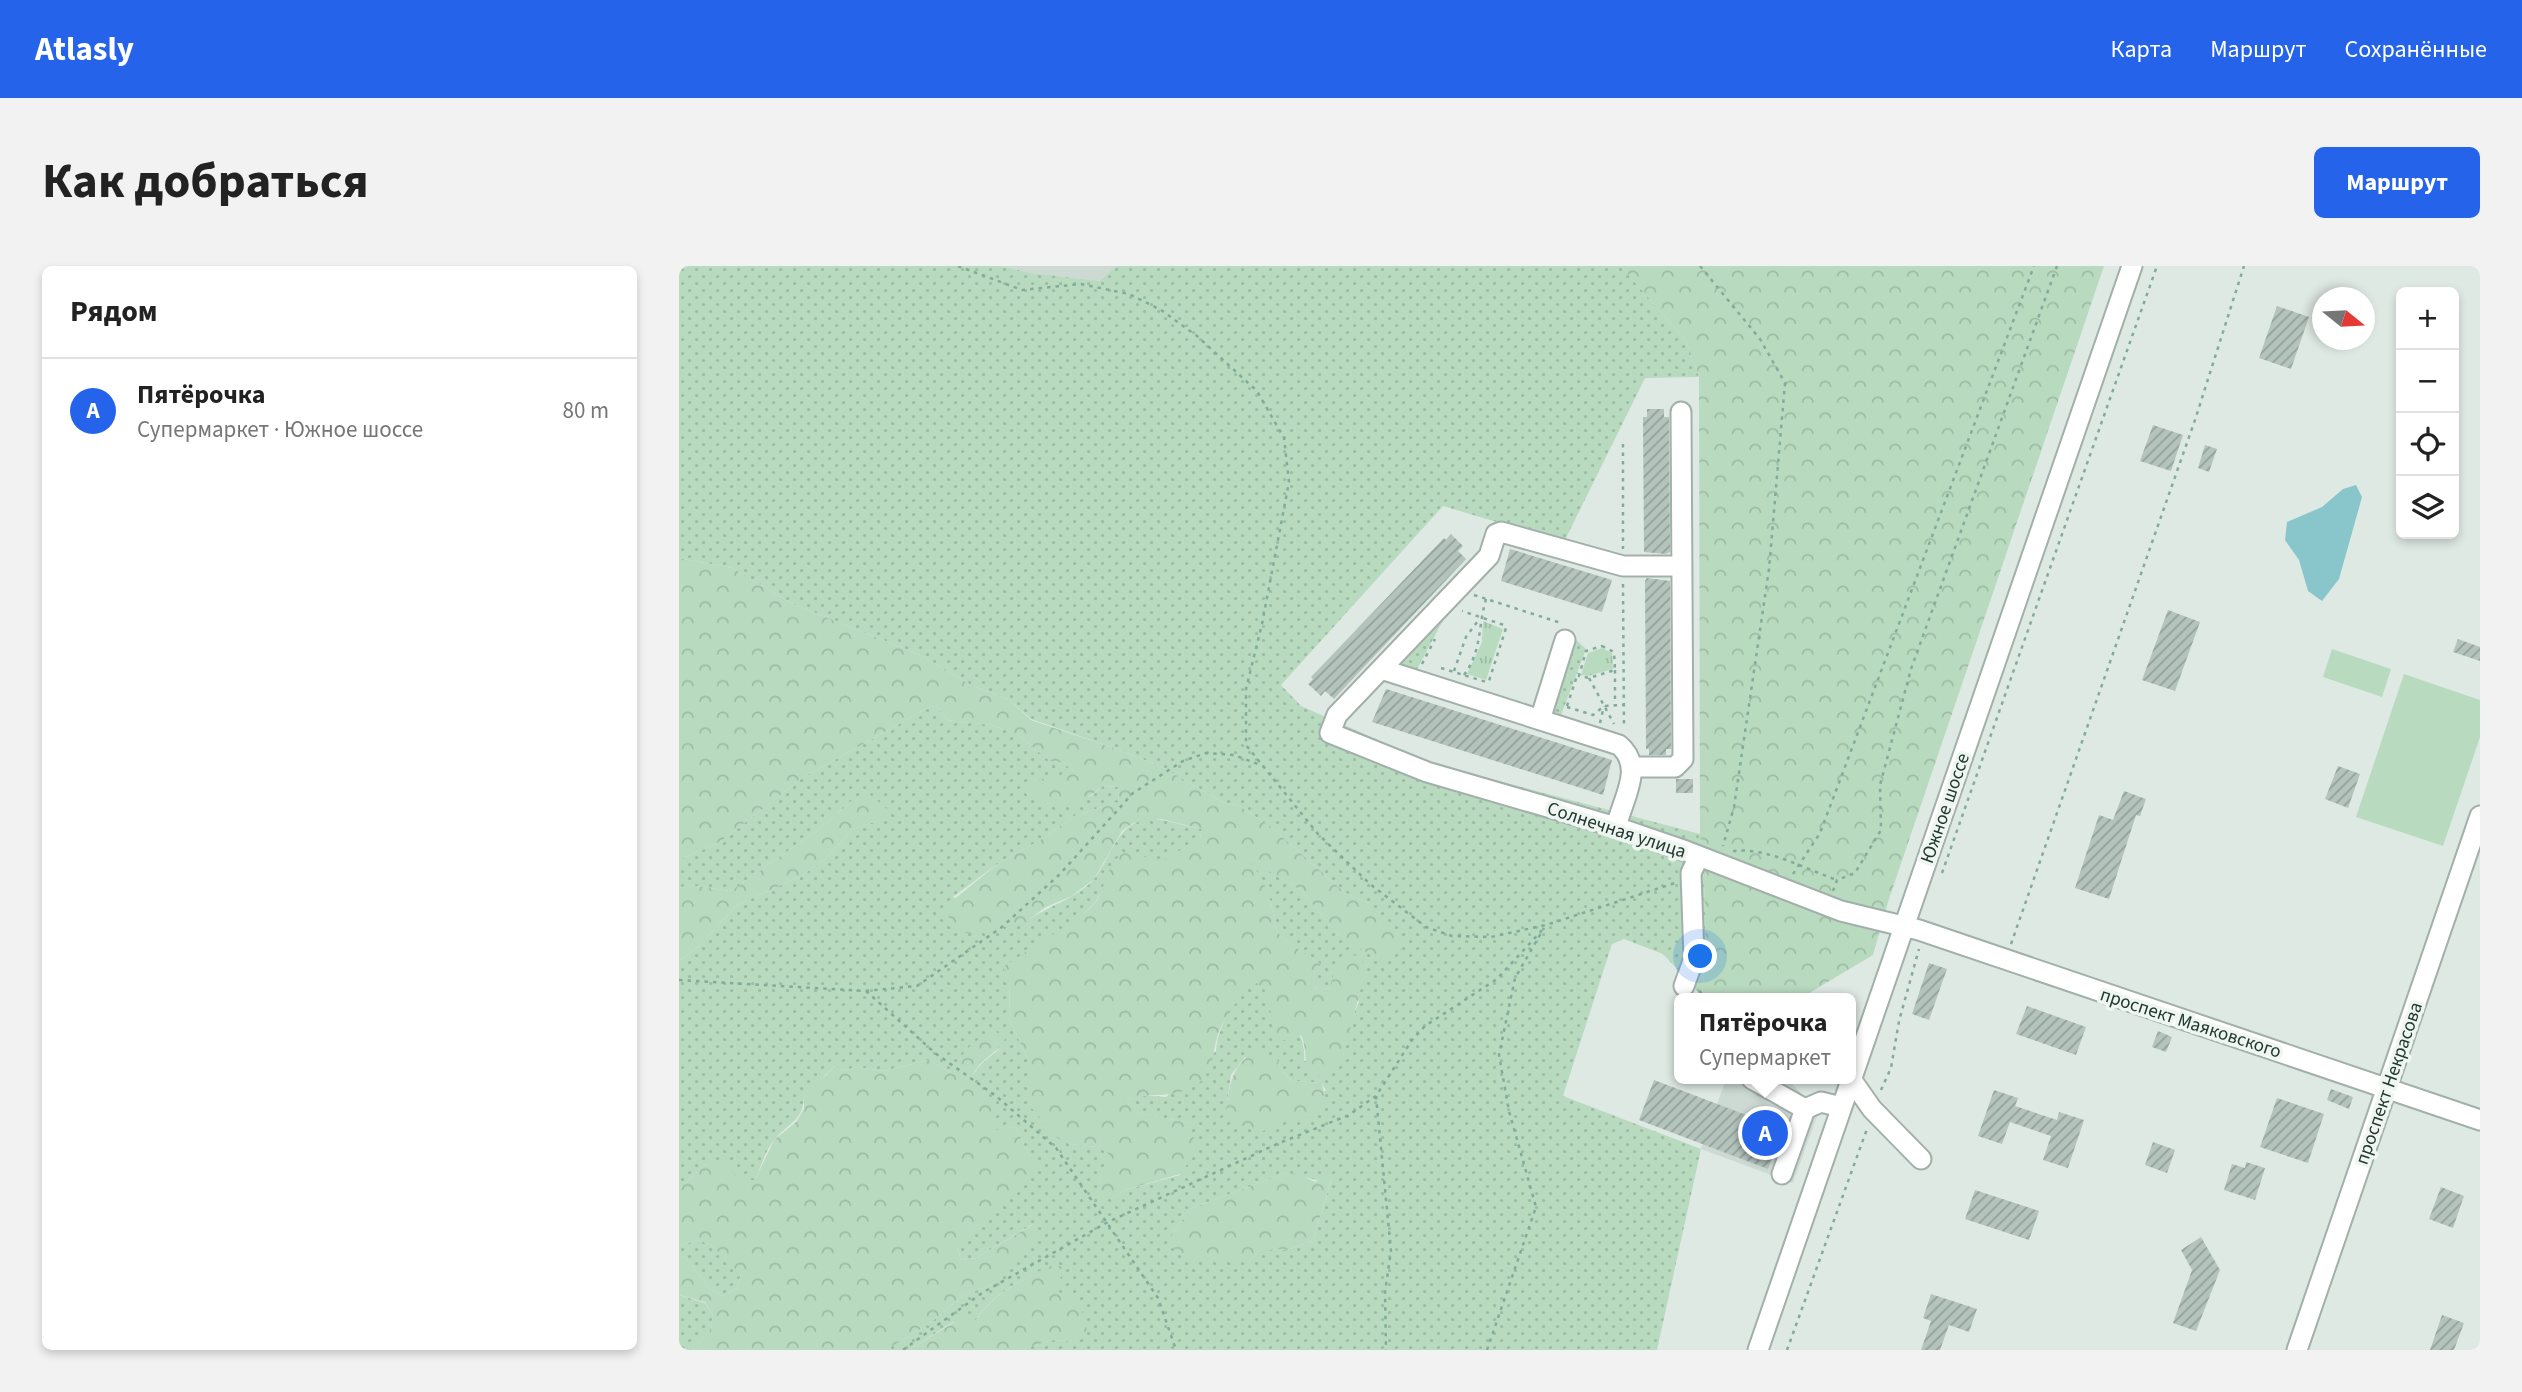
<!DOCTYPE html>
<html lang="ru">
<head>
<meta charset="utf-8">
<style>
	body { margin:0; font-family:"Source Sans 3",sans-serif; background:#f2f2f2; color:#222 }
	.controls { position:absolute; right:21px; top:21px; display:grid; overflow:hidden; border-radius:10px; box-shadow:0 4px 10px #0003 }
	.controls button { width:63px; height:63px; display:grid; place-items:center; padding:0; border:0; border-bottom:2px solid #e0e0e0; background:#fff; color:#222; font:35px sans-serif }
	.compass { position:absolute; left:1633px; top:21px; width:63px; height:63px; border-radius:50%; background:#fff; box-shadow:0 4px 10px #0003; rotate:108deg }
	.you { position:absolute; left:1022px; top:691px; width:24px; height:24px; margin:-18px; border:5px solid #fff; border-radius:50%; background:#1a73e8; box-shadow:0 0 0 10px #1a73e833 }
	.badge { display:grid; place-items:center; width:46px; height:46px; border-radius:50%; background:#2563eb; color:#fff; font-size:23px; font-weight:700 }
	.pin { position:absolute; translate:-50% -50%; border:4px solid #fff; box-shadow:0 2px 7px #0006 }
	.popup { position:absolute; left:995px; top:727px; width:182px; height:91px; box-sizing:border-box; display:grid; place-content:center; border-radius:10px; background:#fff; filter:drop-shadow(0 2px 5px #0005); font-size:23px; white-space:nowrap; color:#767676 }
	.popup b { font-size:26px; color:#222 }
	.popup::after { content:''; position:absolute; left:50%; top:100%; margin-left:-14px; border:14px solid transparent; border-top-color:#fff }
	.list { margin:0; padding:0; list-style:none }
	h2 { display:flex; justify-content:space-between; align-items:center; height:91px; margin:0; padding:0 28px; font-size:30px }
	h2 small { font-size:23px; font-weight:400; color:#767676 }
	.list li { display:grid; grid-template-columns:46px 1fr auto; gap:21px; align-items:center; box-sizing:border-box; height:105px; padding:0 28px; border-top:2px solid #e0e0e0 }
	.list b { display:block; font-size:26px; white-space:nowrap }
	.list p { margin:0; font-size:23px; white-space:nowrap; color:#767676 }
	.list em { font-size:23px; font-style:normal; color:#767676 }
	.icon { flex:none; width:38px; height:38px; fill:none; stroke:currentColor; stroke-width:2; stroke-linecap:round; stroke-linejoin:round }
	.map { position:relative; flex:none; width:1801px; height:1084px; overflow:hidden; border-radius:10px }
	header { display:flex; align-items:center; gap:42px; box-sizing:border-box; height:98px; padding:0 35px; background:#2563eb; color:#fff }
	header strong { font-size:33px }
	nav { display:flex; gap:38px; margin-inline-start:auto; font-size:24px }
	.intro { display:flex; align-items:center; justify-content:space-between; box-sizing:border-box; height:168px; padding:0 42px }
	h1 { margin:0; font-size:49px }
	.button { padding:18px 32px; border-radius:10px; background:#2563eb; color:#fff; font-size:24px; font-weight:700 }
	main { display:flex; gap:42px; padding:0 42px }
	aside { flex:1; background:#fff; border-radius:10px; box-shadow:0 4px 10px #0003 }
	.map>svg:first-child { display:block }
	.built { fill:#cdd9d3 }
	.grass { fill:url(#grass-dots); fill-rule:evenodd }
	.forest { fill:url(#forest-crowns) }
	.park { fill:url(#park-tufts) }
	.pitch { fill:#b8dabf }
	.water { fill:#89c6cc }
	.building { fill:url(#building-hatch) }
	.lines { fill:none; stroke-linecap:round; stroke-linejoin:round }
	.minor-casing { stroke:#a2b0aa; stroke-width:23 }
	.path { stroke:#81ab9b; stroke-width:2.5; stroke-dasharray:3.5 5; stroke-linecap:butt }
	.minor { stroke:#fff; stroke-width:19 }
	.labels { text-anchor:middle; stroke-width:7; stroke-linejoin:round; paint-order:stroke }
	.street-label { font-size:19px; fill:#213830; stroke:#eff6f2 }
</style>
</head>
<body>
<header>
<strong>Atlasly</strong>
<nav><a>Карта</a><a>Маршрут</a><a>Сохранённые</a></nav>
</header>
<div class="intro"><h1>Как добраться</h1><a class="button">Маршрут</a></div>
<main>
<aside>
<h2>Рядом<small></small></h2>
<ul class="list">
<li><span class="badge">A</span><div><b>Пятёрочка</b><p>Супермаркет · Южное шоссе</p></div><em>80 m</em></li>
</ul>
</aside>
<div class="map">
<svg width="1801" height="1084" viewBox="0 0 1801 1084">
	<defs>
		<pattern id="grass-dots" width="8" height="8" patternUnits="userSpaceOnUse" patternTransform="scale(1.75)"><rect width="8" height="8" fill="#b8dabf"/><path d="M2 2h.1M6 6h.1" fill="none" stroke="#9ebca4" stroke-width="1.8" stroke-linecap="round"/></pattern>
		<pattern id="forest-crowns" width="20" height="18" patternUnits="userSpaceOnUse" patternTransform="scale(1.75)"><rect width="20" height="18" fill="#b8dabf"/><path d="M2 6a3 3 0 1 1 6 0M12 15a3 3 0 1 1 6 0" fill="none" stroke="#9ebca4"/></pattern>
		<pattern id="park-tufts" width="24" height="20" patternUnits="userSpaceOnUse" patternTransform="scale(1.75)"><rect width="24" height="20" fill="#b8dabf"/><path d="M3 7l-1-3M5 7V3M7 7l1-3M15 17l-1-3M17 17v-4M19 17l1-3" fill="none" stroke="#9ebca4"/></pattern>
		<pattern id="building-hatch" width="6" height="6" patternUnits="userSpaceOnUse" patternTransform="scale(1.75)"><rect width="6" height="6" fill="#b4c4bd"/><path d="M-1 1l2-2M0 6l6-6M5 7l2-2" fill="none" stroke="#92a09a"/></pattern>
	</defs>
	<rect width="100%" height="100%" fill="#dfe9e4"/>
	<path class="built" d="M322 0H437L421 15 352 7Z
		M1047 813H1108L1140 845 1114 917 1022 883Z"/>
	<path class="grass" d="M0 0H322L352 7 421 15 437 0H942L1007 75 1020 111 966 112 885 276 764 240 602 419 622 440 751 497 1021 568C1027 623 1028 675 1023 730L984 688 945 673 933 678 884 830 1022 883 978 1084H341L372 1074 400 1076 376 1024 372 1000C344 1014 313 1027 297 1054L274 1056 230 1084H207L250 1058 285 1029 314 1018 354 958 297 992 282 994 278 980 298 959 349 888 337 861 308 866C291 820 278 814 322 782L273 807 250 794 205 805 178 801 163 805 156 800 125 829C125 854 111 856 96 873 87 883 82 901 76 914H62L28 897 0 923V695L19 681 58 639 122 610 145 594 174 563 201 554 176 532 142 562 52 625 10 619 0 622V594L41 576 123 512 256 438 269 454 312 459 338 468 371 495 385 497 396 507 354 515 347 528 361 531 372 539 412 530 424 520 439 521 440 536 397 549 360 575 321 596 274 631 346 656C367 641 398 632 414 614 422 605 428 591 434 581 458 538 484 556 523 563L521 572 484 596 420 629 416 637 330 714 331 755 350 795V839L390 878 419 881 431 888 419 915 434 933 446 924 501 909 511 857 454 846 448 834 461 829 487 831 537 785C538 762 557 727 578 716 599 736 629 765 625 795L664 790 670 761 680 735 651 722 637 724 634 710 641 698 606 674 597 664 592 636 563 588 623 625 660 670 690 638 665 626 592 561 559 539 545 537 485 502 446 486 352 453 330 434 292 419 244 390 114 338 54 302 0 292ZM566 791 598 793 603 805 613 815 643 817 647 825 547 843 552 809ZM607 907C624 909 635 916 652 915L634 975 608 984 594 983 494 966 513 942Z
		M769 345 736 407 722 401 721 395Z
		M895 372 907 383 881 452 873 448 872 443Z
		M19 974 32 979 62 1007 58 1022 45 1030 32 1024 5 990 0 992V980Z
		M0 1029 26 1037 34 1049 31 1064 14 1084H0Z"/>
	<path class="forest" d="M942 0H1425L1210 633 1194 689 1122 732 1023 730C1028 675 1027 623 1021 568L1020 111 1007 75Z
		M0 292 54 302 114 338 244 390 292 419 330 434 352 454 446 486 485 502 545 537 559 539 592 561 665 626 690 638 719 669 722 684 710 693 685 685 660 670 623 625 565 590 582 610 592 636 597 664 606 674 642 698 634 710 637 724 651 722 658 693 670 687 683 693 686 707 664 790 644 810 630 809C625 795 628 782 622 769L608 775 595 771 589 727 578 717C563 724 542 756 538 772 534 785 534 802 524 813 502 836 474 824 448 834L455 846 511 857 518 886 501 908 446 924 434 933 421 929 419 915 430 888 419 881 390 878 378 872 350 839V795L331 755 330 714 324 701C340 690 410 647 417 636 429 617 427 591 452 584 489 605 488 589 521 572L523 563 482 553 454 557 443 565 415 613 393 630 367 641 346 656 295 668 281 666 263 643 321 596 360 575 397 549 440 536 439 521 424 520C412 530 389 545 372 539 363 536 358 530 347 528L353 515 395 506 385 497 371 495 338 468 312 459 269 454 256 438 123 512 41 576 0 594Z
		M190 528 212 546 201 554 174 563 145 594 122 610 58 639 19 681 0 695V622L10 619 52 625 142 562 176 532Z
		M315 765 328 770C317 792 289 796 293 823L317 840 316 854 308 865 337 861 349 888 358 898 344 922 298 959 278 981 282 994 297 992 355 958 362 968 314 1018 285 1029 250 1058 207 1084H14L31 1064 34 1049 26 1036 0 1029V992L5 990 32 1024 45 1030 58 1022 62 1008 32 979 19 974 0 980V923L28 897 42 894 62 914H76L95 874 117 856 125 843V829L131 816 145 811 157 799 163 805 178 801 205 805 250 794 273 807C282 787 295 773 315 765Z
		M579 784 598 793 603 805 613 815 643 817 646 832C633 848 625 861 603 853L580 868 555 855 547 844C551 817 553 797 579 784Z
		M607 907 622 909 636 916 648 908 652 914 634 975 608 984 594 983 570 995 556 996 514 993 489 979 494 966 513 942Z
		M371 1000H386L377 1024 401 1038 408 1064 400 1076 372 1074 341 1084H230L287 1049 297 1054C314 1027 344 1014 371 1000Z"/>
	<path class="park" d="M804 355 824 363 807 414 788 408 803 376Z
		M923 382 933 387 934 403 909 410 902 409 909 387Z"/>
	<path class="pitch" d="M1653 383 1712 403 1703 431 1644 411Z
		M1725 408 1801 434V471L1764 580 1677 551Z"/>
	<path class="water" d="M1677 219 1683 231 1660 313 1643 335 1629 325 1620 294 1606 274 1608 256 1643 241 1664 223Z"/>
	<path class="building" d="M1598 40 1630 51 1612 103 1580 92Z
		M968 143H985V151H990L991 286 987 288 965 286 964 151H968Z
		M1474 159 1504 169 1492 205 1461 195Z
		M1526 179 1538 183 1530 206 1519 202Z
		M772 268 784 280 779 285 787 293 655 433 646 425 642 430 629 418 634 413 632 411 765 272 767 274Z
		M831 283 933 314 923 346 822 315Z
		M968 312 991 315 992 483H987V489H970V483H967L966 315Z
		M1489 344 1521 356 1496 425 1463 414Z
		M1779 373 1801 381V395L1774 386Z
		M707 423 933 494 924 529 693 456Z
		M1659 500 1681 508 1669 542 1646 533Z
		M997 513H1014V527H997Z
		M1445 525 1467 533 1461 550 1457 549 1430 633 1396 622 1420 549 1434 554Z
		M1250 697 1268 703 1250 754 1233 748Z
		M1348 740 1407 761 1397 789 1337 768Z
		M1479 765 1493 771 1487 786 1473 781Z
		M975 814 1104 863 1089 903 960 854Z
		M1652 823 1674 831 1670 843 1648 834Z
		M1315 824 1339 832 1336 840 1378 854 1380 846 1405 854 1389 902 1364 894 1372 870 1331 856 1323 878 1299 870Z
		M1598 832 1645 848 1629 897 1581 881Z
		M1474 876 1496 884 1488 907 1466 899Z
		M1567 896 1586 902 1576 934 1545 924 1553 898 1566 902Z
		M1762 921 1785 930 1774 962 1750 953Z
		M1296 924 1360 945 1350 974 1286 953Z
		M1522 971 1541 1004 1517 1065 1494 1057 1513 1004 1502 984Z
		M1252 1028 1298 1043 1290 1066 1270 1059 1261 1084H1242L1252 1055 1244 1052Z
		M1763 1049 1785 1057 1775 1084H1751Z"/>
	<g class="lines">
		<defs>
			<path id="minor" d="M1003 300H944L822 266 817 268 810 290 658 449 651 467 748 506 937 561 1007 585 1162 645 1240 664 1801 854
				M702 403 940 479C966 501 944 532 937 561
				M861 454 886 374
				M955 501H996L1004 493 1002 146
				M1005 720 1015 692 1012 607 1020 590
				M1073 813 1126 843
				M1172 813 1193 843 1242 893
				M1103 908 1126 843 1142 836 1162 841
				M1079 1084 1453 0
				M1618 1084 1801 550"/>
		</defs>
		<use href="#minor" class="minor-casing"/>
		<path class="path" d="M279 0 343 24 402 18 450 28 482 44 518 70 578 125 605 172 610 216 583 358 567 423V479L639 568 691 618 747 661 773 670 812 671 867 659 996 617
			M1021 0 1081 73 1106 117 1090 303 1055 541 1044 580
			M944 178V283
			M944 318 945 462
			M795 329 882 357
			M923 380 935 386 936 404 910 412 900 410 907 385Z
			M743 398 756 373
			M762 402 807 416 810 415 827 362 825 359 783 345
			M936 404V439
			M775 405 787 371 801 352
			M785 409C803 385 799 360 807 333
			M910 412 935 458
			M888 440 899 407
			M888 441 914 449 925 440 945 439
			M921 457 925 440
			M1054 585C1088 581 1126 603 1158 614
			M1263 607 1478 0
			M1114 608 1141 567 1355 0
			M1154 625 1158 614 1176 607 1202 564 1201 519 1232 403 1378 0
			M1332 678 1516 154 1565 0
			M0 714 186 725 238 720 323 661 381 608 454 527 504 495 527 487 555 489 579 498
			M187 725 256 787 317 830 377 882 479 1032 497 1084
			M1020 725 1028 732
			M1202 824 1212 802 1220 755 1240 683
			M697 830 712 985 706 1026 707 1084
			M224 1084 303 1027 429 956 598 878 670 849 697 830 733 774 746 760 818 713 865 662
			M808 1084 857 941 830 845 820 789 836 712 865 662
			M1108 1084 1188 863"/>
		<use href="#minor" class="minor"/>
	</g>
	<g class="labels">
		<g class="street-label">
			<text transform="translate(1265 542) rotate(-71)" y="7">Южное шоссе</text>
			<text transform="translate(938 563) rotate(18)" y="7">Солнечная улица</text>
			<text transform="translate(1512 756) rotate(18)" y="7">проспект Маяковского</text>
			<text transform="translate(1709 817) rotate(-71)" y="7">проспект Некрасова</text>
		</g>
	</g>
</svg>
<div class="controls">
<button>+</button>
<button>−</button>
<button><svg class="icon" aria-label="locate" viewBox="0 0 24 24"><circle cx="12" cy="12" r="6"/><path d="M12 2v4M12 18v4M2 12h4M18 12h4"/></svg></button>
<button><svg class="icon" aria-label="layers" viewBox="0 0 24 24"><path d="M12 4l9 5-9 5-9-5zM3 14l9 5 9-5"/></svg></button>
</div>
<svg class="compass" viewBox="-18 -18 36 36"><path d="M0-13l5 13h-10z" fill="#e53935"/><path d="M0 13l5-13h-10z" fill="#767676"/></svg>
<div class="you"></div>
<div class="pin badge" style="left:1086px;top:867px">A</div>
<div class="popup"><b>Пятёрочка</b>Супермаркет</div>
</div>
</main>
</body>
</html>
